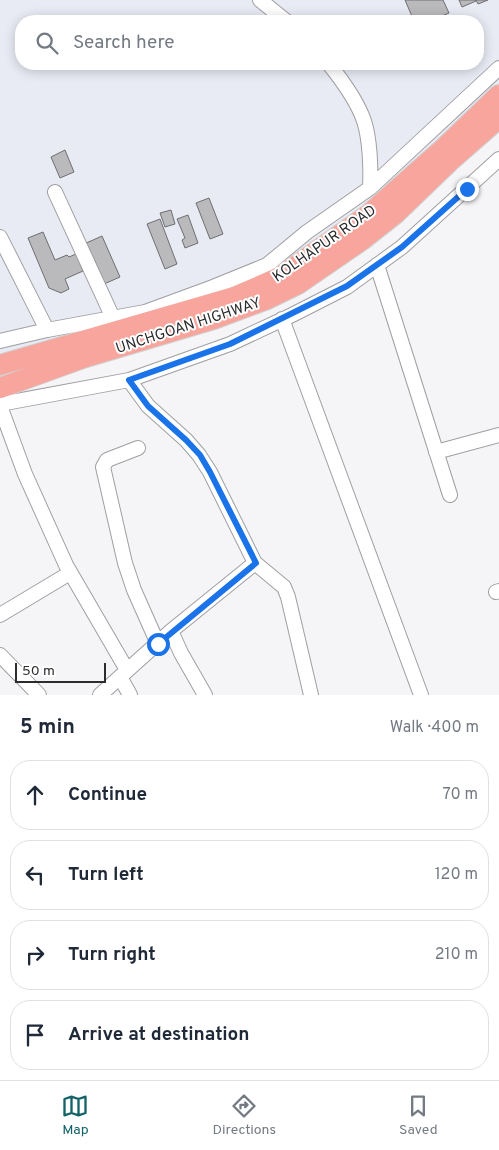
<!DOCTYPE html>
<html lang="en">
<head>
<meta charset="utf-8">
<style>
	body { margin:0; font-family:Overpass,sans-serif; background:#f6f6f7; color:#1f2937 }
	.scale { position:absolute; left:15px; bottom:12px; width:91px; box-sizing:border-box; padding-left:5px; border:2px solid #2b2c2d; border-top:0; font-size:14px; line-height:18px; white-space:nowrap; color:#2b2c2d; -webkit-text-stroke:4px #fff; paint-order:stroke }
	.stop { position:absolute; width:15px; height:15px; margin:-11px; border:4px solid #1a73e8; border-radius:50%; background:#fff }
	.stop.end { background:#1a73e8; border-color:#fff; box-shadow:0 1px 5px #0008 }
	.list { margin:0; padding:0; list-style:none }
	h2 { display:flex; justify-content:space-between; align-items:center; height:65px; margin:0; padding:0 20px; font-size:21px }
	h2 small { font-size:16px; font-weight:400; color:#747a83 }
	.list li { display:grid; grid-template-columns:32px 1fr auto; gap:15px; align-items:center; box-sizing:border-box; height:70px; margin:0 10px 10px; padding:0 10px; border:1px solid #e0e1e3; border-radius:20px }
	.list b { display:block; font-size:19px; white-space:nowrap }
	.list em { font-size:16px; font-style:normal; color:#747a83 }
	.icon { flex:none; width:28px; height:28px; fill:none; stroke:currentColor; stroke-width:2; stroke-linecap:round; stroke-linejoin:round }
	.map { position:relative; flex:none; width:499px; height:695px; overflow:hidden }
	.search { position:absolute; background:#fff; box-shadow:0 2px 12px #0003; left:15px; right:15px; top:15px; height:55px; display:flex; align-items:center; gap:12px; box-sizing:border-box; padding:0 18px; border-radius:20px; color:#747a83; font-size:19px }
	.sheet { height:385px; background:#fff }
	nav { display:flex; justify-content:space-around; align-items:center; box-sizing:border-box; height:70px; border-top:1px solid #e0e1e3; background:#fff; font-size:14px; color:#747a83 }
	nav a { display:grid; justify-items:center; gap:2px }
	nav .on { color:#126267 }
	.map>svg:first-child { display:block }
	.built { fill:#e8eaf4; fill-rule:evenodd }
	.building { fill:#bababd; stroke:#6e6f71 }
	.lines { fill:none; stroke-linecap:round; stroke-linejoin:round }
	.minor-casing { stroke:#9f9fa2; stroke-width:16 }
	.highway-casing { stroke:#d0d1d1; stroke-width:22 }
	.minor { stroke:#fff; stroke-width:14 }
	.highway { stroke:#f8a69d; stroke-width:20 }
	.route { stroke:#1a73e8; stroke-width:6 }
	.labels { text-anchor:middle; stroke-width:4; stroke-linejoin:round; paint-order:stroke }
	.street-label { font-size:15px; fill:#2b2c2d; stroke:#fff }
</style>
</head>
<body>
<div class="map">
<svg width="499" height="695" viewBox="0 0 499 695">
	<rect width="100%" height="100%" fill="#f5f5f8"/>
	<path class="built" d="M0 0H499V95L280 277 0 366ZM21 21H478V64H21Z"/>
	<path class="building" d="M405 0H443L449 13 430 21H414Z
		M459 0H475L476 1 462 7Z
		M476 0H488L478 4Z
		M65 150 74 172 60 178 51 157Z
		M209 198 223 234 210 239 196 203Z
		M171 210 175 224 165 227 160 213Z
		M188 215 198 243 185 248 182 240 185 238 177 219Z
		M160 219 177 264 165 269 147 224Z
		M43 232 55 260 67 255 69 257 76 254 83 271 65 279 69 289 61 293 49 288 28 238Z
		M102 236 120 277 104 284 94 259 91 261 84 244Z"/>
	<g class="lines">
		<defs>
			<path id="minor" d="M260 0 286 21
				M329 64C341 79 358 103 364 121 370 139 371 169 370 188
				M55 192 113 318
				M0 237 47 330
				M377 265 450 495
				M282 319 421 695
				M0 341 47 330 145 312 213 287 267 265 307 232 370 188 499 68
				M129 380 148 406 186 440 199 455 210 472 255 563 284 587 288 597 311 695
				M0 404 129 380 230 344 292 315 347 287 402 247 499 159
				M0 406 25 474 66 565 127 670
				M138 448 107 460 103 467 125 563 134 590 158 644
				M436 452 499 435
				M496 592 499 591
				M0 615 70 573
				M171 631 181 653 205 695
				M0 655 39 695
				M120 677 130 695
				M100 695 171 631 255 563"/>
			<path id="highway" d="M0 365 237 296 280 277 368 215 444 148 499 95
				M0 388 83 358 214 319 265 300 298 284 362 240 395 214 450 161 499 118"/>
		</defs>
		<use href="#minor" class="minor-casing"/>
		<use href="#highway" class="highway-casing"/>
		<use href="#minor" class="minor"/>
		<use href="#highway" class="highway"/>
	</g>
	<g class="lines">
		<path class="route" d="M158 644 256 563 210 472 200 455 186 440 148 406 129 380 230 344 347 286 402 247 467 189"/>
	</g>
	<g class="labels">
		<g class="street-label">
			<text transform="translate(324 243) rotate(-35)" y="5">KOLHAPUR ROAD</text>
			<text transform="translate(188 325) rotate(-18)" y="5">UNCHGOAN HIGHWAY</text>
		</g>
	</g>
</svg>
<div class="scale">50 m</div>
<div class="stop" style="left:158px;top:644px"></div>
<div class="stop end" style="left:467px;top:189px"></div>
<div class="search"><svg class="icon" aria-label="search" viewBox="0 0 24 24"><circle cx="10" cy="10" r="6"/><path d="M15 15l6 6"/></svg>Search here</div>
</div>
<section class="sheet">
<h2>5 min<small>Walk · 400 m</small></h2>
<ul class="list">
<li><svg class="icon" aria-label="ahead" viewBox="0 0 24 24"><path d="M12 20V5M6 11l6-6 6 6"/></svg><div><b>Continue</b></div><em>70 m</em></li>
<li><svg class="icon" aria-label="left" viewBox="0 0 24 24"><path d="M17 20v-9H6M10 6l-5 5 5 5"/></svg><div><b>Turn left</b></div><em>120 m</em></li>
<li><svg class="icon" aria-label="right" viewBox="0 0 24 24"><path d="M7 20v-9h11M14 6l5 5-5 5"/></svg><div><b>Turn right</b></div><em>210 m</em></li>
<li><svg class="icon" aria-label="arrive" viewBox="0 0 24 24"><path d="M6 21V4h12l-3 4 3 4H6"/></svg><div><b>Arrive at destination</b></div></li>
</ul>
</section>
<nav>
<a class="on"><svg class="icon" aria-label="map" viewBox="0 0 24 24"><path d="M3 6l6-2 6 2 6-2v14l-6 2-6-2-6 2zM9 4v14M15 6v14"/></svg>Map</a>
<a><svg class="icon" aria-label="directions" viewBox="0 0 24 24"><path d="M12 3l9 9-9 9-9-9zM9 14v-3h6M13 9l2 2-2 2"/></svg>Directions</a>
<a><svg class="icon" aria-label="saved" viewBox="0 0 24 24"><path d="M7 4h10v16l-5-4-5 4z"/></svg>Saved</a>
</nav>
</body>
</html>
